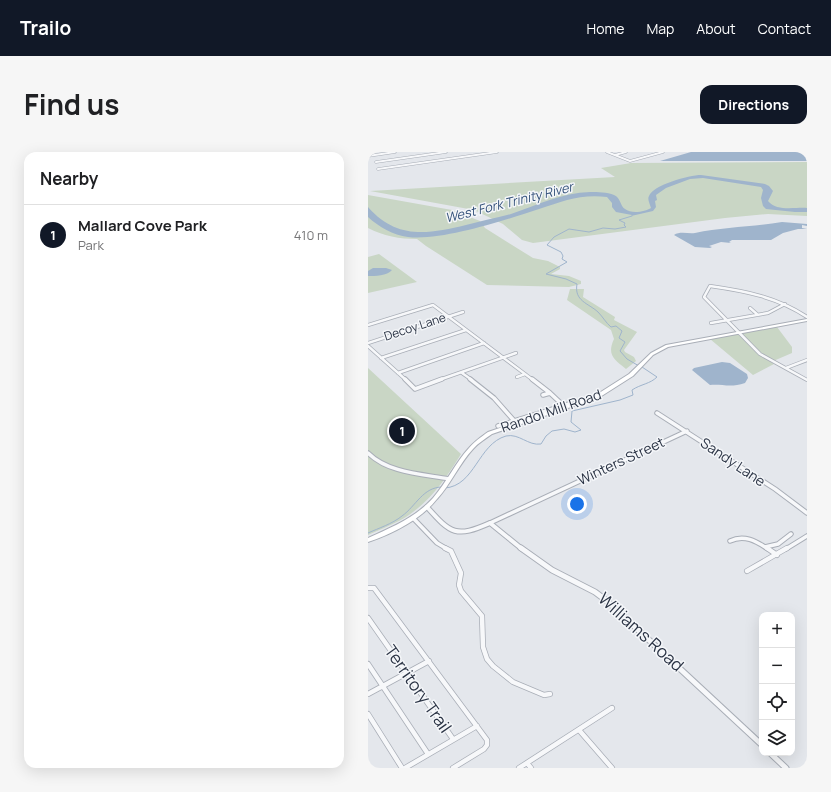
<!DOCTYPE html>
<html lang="en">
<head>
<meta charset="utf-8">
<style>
	body { margin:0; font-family:Manrope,sans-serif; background:#f6f6f6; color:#202124 }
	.controls { position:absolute; right:12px; bottom:12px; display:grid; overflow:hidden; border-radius:8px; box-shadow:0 4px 16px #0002 }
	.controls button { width:36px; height:36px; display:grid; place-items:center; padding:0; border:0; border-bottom:1px solid #e0e0e0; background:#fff; color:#202124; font:20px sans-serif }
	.you { position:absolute; left:209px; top:352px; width:14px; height:14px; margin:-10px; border:3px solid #fff; border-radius:50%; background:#1a73e8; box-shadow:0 0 0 6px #1a73e833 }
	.badge { display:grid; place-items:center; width:26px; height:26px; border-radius:50%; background:#111827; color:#fff; font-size:13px; font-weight:700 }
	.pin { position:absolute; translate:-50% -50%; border:2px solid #fff; box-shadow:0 1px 4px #0006 }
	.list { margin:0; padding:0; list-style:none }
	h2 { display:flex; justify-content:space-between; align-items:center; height:52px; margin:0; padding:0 16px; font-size:17px }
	h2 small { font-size:13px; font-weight:400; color:#757577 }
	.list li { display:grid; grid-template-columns:26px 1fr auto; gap:12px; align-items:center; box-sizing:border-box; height:60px; padding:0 16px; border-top:1px solid #e0e0e0 }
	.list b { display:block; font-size:15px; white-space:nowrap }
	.list p { margin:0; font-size:13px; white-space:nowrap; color:#757577 }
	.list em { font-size:13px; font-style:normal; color:#757577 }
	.icon { flex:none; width:22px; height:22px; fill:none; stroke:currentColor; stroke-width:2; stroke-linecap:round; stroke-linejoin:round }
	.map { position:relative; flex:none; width:439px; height:616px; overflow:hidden; border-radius:12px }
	header { display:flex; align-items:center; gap:24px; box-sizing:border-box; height:56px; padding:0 20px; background:#111827; color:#fff }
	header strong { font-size:19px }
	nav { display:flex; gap:22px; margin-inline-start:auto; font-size:14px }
	.intro { display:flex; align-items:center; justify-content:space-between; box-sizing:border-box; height:96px; padding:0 24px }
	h1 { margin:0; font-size:28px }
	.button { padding:10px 18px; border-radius:12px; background:#111827; color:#fff; font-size:14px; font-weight:700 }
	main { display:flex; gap:24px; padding:0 24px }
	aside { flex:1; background:#fff; border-radius:12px; box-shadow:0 4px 16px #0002 }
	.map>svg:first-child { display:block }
	.green { fill:#c9d6c5 }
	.water { fill:#9fb4cc }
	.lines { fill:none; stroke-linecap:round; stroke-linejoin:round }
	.stream { stroke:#9fb4cc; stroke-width:1 }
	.minor-far3-casing { stroke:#a9aeb7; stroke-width:3 }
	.minor-far2-casing { stroke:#a9aeb7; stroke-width:4 }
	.minor-far1-casing { stroke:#a9aeb7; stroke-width:5.5 }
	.minor-casing { stroke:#a9aeb7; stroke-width:6 }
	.tertiary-far1-casing { stroke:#a9aeb7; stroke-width:6 }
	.tertiary-casing { stroke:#a9aeb7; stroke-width:7 }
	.secondary-casing { stroke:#a9aeb7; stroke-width:2 }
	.minor-far3 { stroke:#f7f8fa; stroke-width:2 }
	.minor-far2 { stroke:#f7f8fa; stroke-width:2.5 }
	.minor-far1 { stroke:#f7f8fa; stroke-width:3.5 }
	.minor { stroke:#f7f8fa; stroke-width:4.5 }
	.tertiary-far1 { stroke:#f7f8fa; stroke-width:4 }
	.tertiary { stroke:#f7f8fa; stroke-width:5 }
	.secondary { fill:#fff; fill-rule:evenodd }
	.labels { text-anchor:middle; stroke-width:3; stroke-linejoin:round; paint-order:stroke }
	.far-street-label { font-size:12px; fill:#2b3445; stroke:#f4f6f9 }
	.far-water-label { font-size:13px; font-style:italic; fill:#34527a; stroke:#f4f6f9 }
	.street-label { font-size:14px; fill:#2b3445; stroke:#f4f6f9 }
	.near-street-label { font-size:17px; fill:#2b3445; stroke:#f4f6f9 }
</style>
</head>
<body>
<header>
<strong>Trailo</strong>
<nav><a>Home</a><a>Map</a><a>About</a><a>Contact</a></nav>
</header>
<div class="intro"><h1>Find us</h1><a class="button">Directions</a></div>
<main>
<aside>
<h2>Nearby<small></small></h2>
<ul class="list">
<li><span class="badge">1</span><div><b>Mallard Cove Park</b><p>Park</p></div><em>410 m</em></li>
</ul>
</aside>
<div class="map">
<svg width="439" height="616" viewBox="0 0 439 616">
	<rect width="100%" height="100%" fill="#e4e7ec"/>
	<path class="green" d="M439 10V64L400 62 357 66 165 91 154 88 135 72 106 58 2 39 247 25 233 16 263 11Z
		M0 43 84 58 112 69 117 76 165 106 180 109 192 115V117L183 122 201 124 213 129V132L201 135 119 133 58 94 49 87C32 87 15 84 0 76Z
		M11 102 49 130 0 141V105Z
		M202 137H216L215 145 247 165 246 168 269 180 256 198 257 200 266 205 268 209 258 217C245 207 239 202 246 187L243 178 199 148Z
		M409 175 424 195V201L403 210 406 212 385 223 342 187Z
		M0 216 93 302C79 325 64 347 41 363 29 371 13 377 0 383Z"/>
	<path class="water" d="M323 0H439V9H292Z
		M333 23 397 32 401 34 405 39 400 49C409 60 427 55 439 56V60H427L398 57 395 54 393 46 395 38 393 35 335 26 322 27 298 36 288 43 289 48 287 49 288 55 285 59 263 64 264 63 248 60 244 55V51L239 45C212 42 196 49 171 57 137 68 74 89 40 85 25 83 11 75 0 65V55C29 88 60 82 98 73 113 69 128 66 143 62 169 53 194 41 222 40 230 40 239 40 246 43 253 46 252 54 257 57 263 62 277 60 283 56 282 52 279 47 281 44 285 33 321 23 333 23Z
		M414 70 439 72V74L434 73V76L439 77H430L415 81 403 88H364L361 90 363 91 353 90 341 94 344 95 342 96 327 95 306 83C312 79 320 82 327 81 355 75 385 75 414 70Z
		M5 116H18L24 118C19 124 7 124 0 124V119Z
		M354 210 362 211 379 222 380 226 377 231C363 236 355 232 342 233L324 218 326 216Z"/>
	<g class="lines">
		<path class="stream" d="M264 64 251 68 257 71 256 73 258 75 247 77 235 76 221 80 201 77 186 85 179 93 193 100 195 104 194 107 199 110 178 122 198 127 209 132C206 149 220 151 230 160 235 165 238 171 243 175L248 174 254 179 251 186 257 190 252 199 259 207 271 214
			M77 336C107 334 110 292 138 284 151 281 160 294 173 292L178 284 184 279 196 277 207 280 213 278 203 270 204 259 252 248 265 243 264 238C273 232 282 232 289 225L274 215
			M0 381C11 376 24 372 34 364 48 354 55 335 74 335"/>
		<defs>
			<path id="minor-far3" d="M239 0 262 9 295 0
				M247 3 258 0
				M0 4 27 0
				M8 10 78 0
				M10 17 129 0"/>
			<path id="minor-far2" d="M382 156 390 163
				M439 165C409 145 377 139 342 134L336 145 392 202 439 228
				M343 171 400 161 417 152
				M0 173 65 153 165 228
				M0 191 95 160
				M0 194 38 228
				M13 206 98 178
				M418 216 439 208
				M30 221 116 191
				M94 221 104 228
				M149 225 157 222
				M71 228 148 201"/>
			<path id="minor-far1" d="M37 227 47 237 74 227
				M102 227 126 246 149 272
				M164 227 182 241 198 256
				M175 243 182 241
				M289 261 407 337 439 361
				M130 274 201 252
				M0 301C20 321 54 322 81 327
				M45 366 69 391 79 397
				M122 371 319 279
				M362 389C376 382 388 389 400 397
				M397 395 410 392 423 382
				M418 397 439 384"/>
			<path id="minor" d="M77 396 83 399 93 421 91 433 93 439 114 464 115 495 119 507 125 514 145 530 176 543 182 542
				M399 396 409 403
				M379 419 419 396
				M0 436H6L119 588V593L116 597 85 616
				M0 466 85 587
				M0 512 60 602
				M0 542 61 509
				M0 562 34 616
				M211 578 244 616
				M159 611 163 616
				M37 616 109 574
				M151 616 244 556"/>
			<path id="tertiary-far1" d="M59 355C83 382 88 386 122 371L154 397"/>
			<path id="tertiary" d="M153 396 184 418 227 440 239 449 394 593
				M402 601 418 616"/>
			<path id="secondary" d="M439 167V169L300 195 285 203 265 224 232 245 124 282C117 287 110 291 105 297 91 312 83 332 69 347 53 367 25 382 0 390V386C24 375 47 366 65 346 79 330 87 311 101 296 107 289 113 285 120 280L228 243 261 222 283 201 298 193Z"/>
		</defs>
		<use href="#minor-far3" class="minor-far3-casing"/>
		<use href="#minor-far2" class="minor-far2-casing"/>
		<use href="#minor-far1" class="minor-far1-casing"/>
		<use href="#minor" class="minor-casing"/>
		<use href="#tertiary-far1" class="tertiary-far1-casing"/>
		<use href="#tertiary" class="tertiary-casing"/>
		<use href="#secondary" class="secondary-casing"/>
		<use href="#minor-far3" class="minor-far3"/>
		<use href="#minor-far2" class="minor-far2"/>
		<use href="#minor-far1" class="minor-far1"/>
		<use href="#minor" class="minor"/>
		<use href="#tertiary-far1" class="tertiary-far1"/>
		<use href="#tertiary" class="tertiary"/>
		<use href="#secondary" class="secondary"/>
	</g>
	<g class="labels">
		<g class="far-street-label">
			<text transform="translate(47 175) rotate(-18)" y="4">Decoy Lane</text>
		</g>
		<g class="far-water-label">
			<text transform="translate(141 50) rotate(-14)" y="5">West Fork Trinity River</text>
		</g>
		<g class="street-label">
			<text transform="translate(183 259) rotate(-19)" y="5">Randol Mill Road</text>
			<text transform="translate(253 309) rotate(-25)" y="5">Winters Street</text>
			<text transform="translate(365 310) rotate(34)" y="5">Sandy Lane</text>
		</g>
		<g class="near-street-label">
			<text transform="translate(273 480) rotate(42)" y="6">Williams Road</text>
			<text transform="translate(50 537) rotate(55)" y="6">Territory Trail</text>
		</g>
	</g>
</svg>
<div class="controls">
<button>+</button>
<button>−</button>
<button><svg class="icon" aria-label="locate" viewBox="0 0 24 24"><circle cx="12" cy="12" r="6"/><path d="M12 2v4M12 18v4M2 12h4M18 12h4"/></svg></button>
<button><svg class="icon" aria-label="layers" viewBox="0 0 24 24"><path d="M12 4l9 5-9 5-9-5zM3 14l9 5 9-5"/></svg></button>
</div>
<div class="you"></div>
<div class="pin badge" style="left:34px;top:279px">1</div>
</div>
</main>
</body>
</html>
